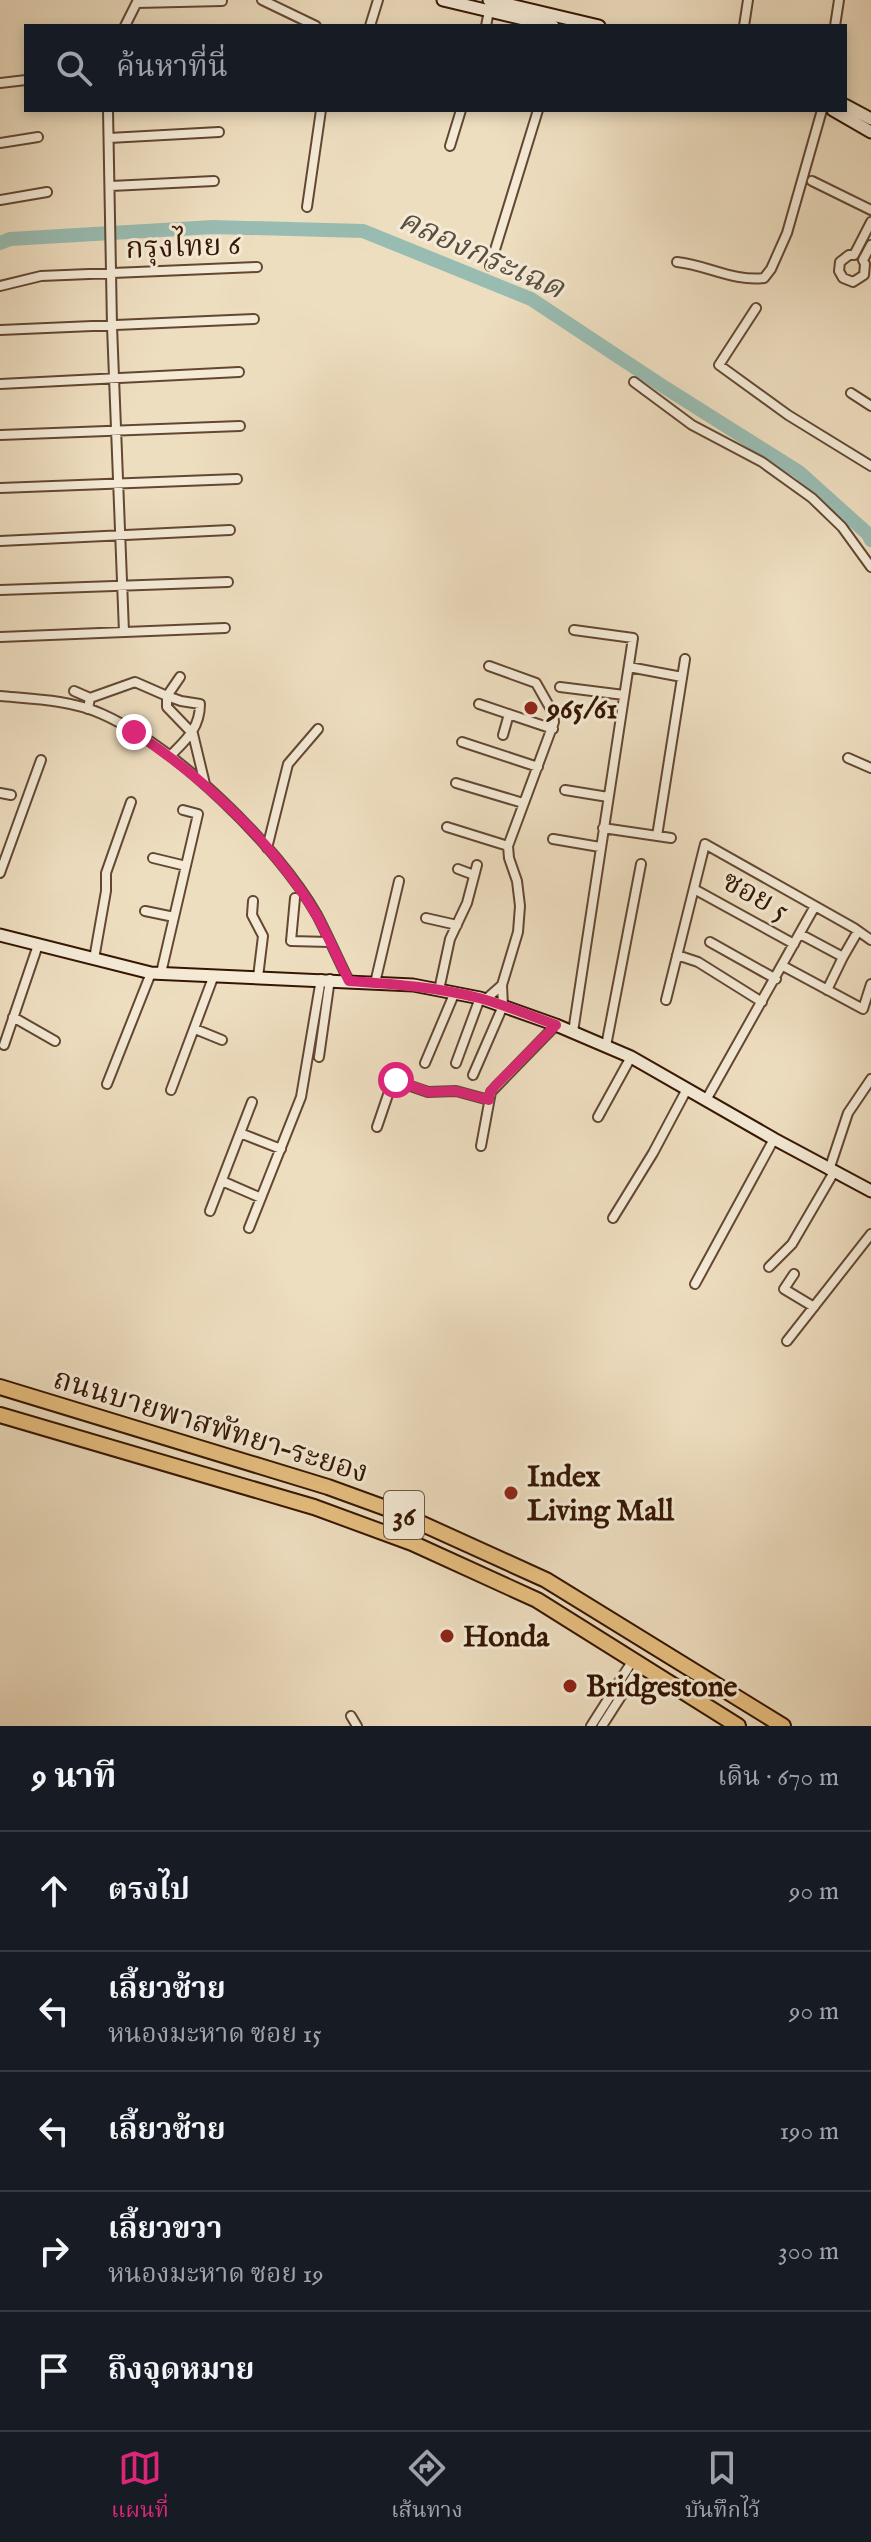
<!DOCTYPE html>
<html lang="th">
<head>
<meta charset="utf-8">
<style>
	body { margin:0; font-family:"IM FELL English","Noto Serif Thai",serif; background:#242831; color:#f1f3f6 }
	.stop { position:absolute; width:24px; height:24px; margin:-18px; border:6px solid #db2777; border-radius:50%; background:#fff }
	.stop.end { background:#db2777; border-color:#fff; box-shadow:0 2px 8px #0008 }
	.list { margin:0; padding:0; list-style:none }
	h2 { display:flex; justify-content:space-between; align-items:center; height:104px; margin:0; padding:0 32px; font-size:34px }
	h2 small { font-size:26px; font-weight:400; color:#9ea1a6 }
	.list li { display:grid; grid-template-columns:52px 1fr auto; gap:24px; align-items:center; box-sizing:border-box; height:120px; padding:0 32px; border-top:2px solid #363941 }
	.list b { display:block; font-size:30px; white-space:nowrap }
	.list p { margin:0; font-size:26px; white-space:nowrap; color:#9ea1a6 }
	.list em { font-size:26px; font-style:normal; color:#9ea1a6 }
	.icon { flex:none; width:44px; height:44px; fill:none; stroke:currentColor; stroke-width:2; stroke-linecap:round; stroke-linejoin:round }
	.map { position:relative; flex:none; width:871px; height:1726px; overflow:hidden }
	.search { position:absolute; background:#171b24; box-shadow:0 4px 12px #0003; left:24px; right:24px; top:24px; height:88px; display:flex; align-items:center; gap:20px; box-sizing:border-box; padding:0 28px; border-radius:0px; color:#9ea1a6; font-size:30px }
	.sheet { height:704px; background:#171b24 }
	nav { display:flex; justify-content:space-around; align-items:center; box-sizing:border-box; height:112px; border-top:2px solid #363941; background:#171b24; font-size:22px; color:#9ea1a6 }
	nav a { display:grid; justify-items:center; gap:4px }
	nav .on { color:#db2777 }
	.map>svg:first-child { display:block }
	.lines { fill:none; stroke-linecap:round; stroke-linejoin:round }
	.river { stroke:#99bcb2; stroke-width:14 }
	.street-casing { stroke:#634732; stroke-width:12 }
	.secondary-casing { stroke:#351502; stroke-width:15 }
	.highway-casing { stroke:#351502; stroke-width:18 }
	.street { stroke:#f4ead6; stroke-width:8 }
	.secondary { stroke:#f4ead6; stroke-width:11 }
	.highway { stroke:#e7bf80; stroke-width:14 }
	.route { stroke:#db2777; stroke-width:10 }
	.poi-dot { fill:#8f2418; stroke:#f4ead6; stroke-width:3 }
	.labels { text-anchor:middle; stroke-width:6; stroke-linejoin:round; paint-order:stroke }
	.shield { fill:#f4ead6; stroke:#6e5542; stroke-width:2 }
	.shield-label { font-size:28px; font-weight:bold; fill:#351502 }
	.street-label { font-size:30px; fill:#351502; stroke:#f4ead6 }
	.poi-label { font-size:30px; font-weight:bold; fill:#351502; stroke:#f4ead6; text-anchor:start }
	.water-label { font-size:32px; font-style:italic; fill:#584f40; stroke:#f4ead6 }
</style>
</head>
<body>
<div class="map">
<svg width="871" height="1726" viewBox="0 0 871 1726">
	<rect width="100%" height="100%" fill="#eedec0"/>
	<filter id="stains"><feTurbulence type="fractalNoise" baseFrequency=".0025" numOctaves="4"/><feColorMatrix values="0 0 0 0 .2 0 0 0 0 .09 0 0 0 0 .02 0 0 0 .5 -.17"/></filter>
	<radialGradient id="worn" r=".72"><stop offset=".6" stop-color="#630" stop-opacity="0"/><stop offset="1" stop-color="#630" stop-opacity=".3"/></radialGradient>
	<g class="lines">
		<path class="river" d="M0 243 10 239 213 227 363 231 531 299 661 385 799 472 868 534 871 540"/>
		<defs>
			<path id="street" d="M262 0 316 26
				M137 3 222 1
				M125 26 138 0
				M370 26 378 0
				M486 26 489 11
				M744 26 748 0
				M835 26 839 0
				M0 83 26 80
				M108 110 112 326 124 632
				M109 138 219 132
				M0 143 38 137
				M450 146 461 110
				M812 181 871 210
				M111 186 214 181
				M0 200 47 192
				M307 207 321 110
				M871 222 854 255H849L840 262 839 271 843 278 853 282 864 275 865 264 863 260 871 245
				M677 262C707 265 734 282 764 278L771 269 787 233 822 110
				M490 266 538 110
				M0 286 41 276 257 267
				M756 308 719 365 788 415 871 466
				M0 330 254 319
				M634 382 692 425 762 462 812 498 842 527 871 567
				M0 384 239 372
				M851 393 871 406
				M0 435 240 426
				M0 488 237 479
				M0 541 230 530
				M0 590 228 582
				M0 637 225 628
				M629 667 682 677
				M560 687 624 695
				M74 691 90 698
				M0 696C33 699 71 700 102 714 176 747 277 845 317 915 328 936 338 959 349 981
				M479 704 553 729
				M88 709 90 698 135 682 167 696V707L193 734 205 784
				M503 735 509 714
				M462 742 538 767
				M170 756C186 740 200 728 200 704L181 701 167 696 180 677
				M848 758 871 768
				M456 783 523 803
				M565 790 608 797
				M0 793 11 795
				M447 827 508 846
				M603 828 671 838
				M657 836 685 659
				M553 839 600 847
				M267 848 288 764 318 729
				M153 858 186 866
				M458 869 474 875
				M0 873 41 760
				M694 889 794 944
				M295 898 291 941 329 942
				M253 901 252 915 263 936 258 977
				M145 911 174 917
				M426 918 457 925
				M800 934 843 957 827 990
				M710 942 776 979
				M677 955 698 962 762 1002
				M843 957 858 931
				M94 959 106 891V873L131 802
				M783 966 863 1009 871 984
				M161 973 198 814 183 810
				M375 983 399 881
				M439 990 450 939 467 903 477 865
				M485 1000 502 985
				M666 1000 705 844 854 928 871 940
				M13 1017 55 1041
				M195 1029 222 1040
				M573 1032 633 638 574 630
				M4 1045 38 945
				M606 1046 641 864
				M319 1057 330 979
				M425 1063 455 992
				M456 1063 480 998
				M473 1075 503 1006 502 985 518 932 520 906 517 881 509 858 508 846 554 722 553 713 536 683 489 666
				M107 1084 151 973
				M171 1090 214 975
				M706 1100 815 906
				M598 1117 631 1057
				M377 1127 393 1080 428 1092 456 1091 489 1100
				M240 1133 281 1149
				M481 1146 491 1092 556 1025
				M829 1170 848 1113 871 1079
				M222 1181 261 1198
				M210 1211 252 1102
				M613 1218 653 1153 687 1089
				M249 1228 301 1097 321 979
				M769 1267 792 1244 834 1172
				M794 1274 784 1289 814 1307
				M695 1284 774 1139
				M787 1341 871 1234
				M351 1716 357 1726
				M591 1726 633 1660
				M602 1726 641 1665"/>
			<path id="secondary" d="M443 0 553 26
				M489 0 599 26
				M845 105 871 119
				M833 110 871 132
				M0 935 151 973 413 985 480 998 556 1025 631 1057 774 1139 871 1191"/>
			<path id="highway" d="M0 1387 328 1487 394 1511 546 1580 783 1726
				M0 1415 314 1507 412 1543 537 1600 738 1726"/>
		</defs>
		<use href="#street" class="street-casing"/>
		<use href="#secondary" class="secondary-casing"/>
		<use href="#highway" class="highway-casing"/>
		<use href="#street" class="street"/>
		<use href="#secondary" class="secondary"/>
		<use href="#highway" class="highway"/>
	</g>
	<g class="lines">
		<path class="route" d="M134 732C203 777 274 843 316 914 328 936 338 959 349 981 393 984 436 987 479 998 505 1005 531 1016 556 1025L495 1086 489 1094V1100L456 1091 428 1092 396 1080"/>
	</g>
	<g class="poi-dot">
		<circle cx="531" cy="708" r="8"/>
		<circle cx="511" cy="1493" r="8"/>
		<circle cx="447" cy="1636" r="8"/>
		<circle cx="570" cy="1686" r="8"/>
	</g>
	<g class="labels">
		<rect class="shield" x="384" y="1491" width="40" height="48" rx="6"/>
		<g class="shield-label">
			<text x="404" y="1525">36</text>
		</g>
		<g class="street-label">
			<text transform="translate(183 246) rotate(-2)" y="10">กรุงไทย 6</text>
			<text transform="translate(756 895) rotate(29)" y="10">ซอย 5</text>
			<text transform="translate(211 1425) rotate(17)" y="10">ถนนบายพาสพัทยา–ระยอง</text>
		</g>
		<g class="poi-label">
			<text x="547" y="718">965/61</text>
			<text x="527" y="1486">Index<tspan x="527" dy="34">Living Mall</tspan></text>
			<text x="463" y="1646">Honda</text>
			<text x="586" y="1696">Bridgestone</text>
		</g>
		<g class="water-label">
			<text transform="translate(482 253) rotate(24)" y="11">คลองกระเฉด</text>
		</g>
	</g>
	<rect width="100%" height="100%" filter="url(#stains)"/>
	<rect width="100%" height="100%" fill="url(#worn)"/>
</svg>
<div class="stop" style="left:396px;top:1080px"></div>
<div class="stop end" style="left:134px;top:732px"></div>
<div class="search"><svg class="icon" aria-label="search" viewBox="0 0 24 24"><circle cx="10" cy="10" r="6"/><path d="M15 15l6 6"/></svg>ค้นหาที่นี่</div>
</div>
<section class="sheet">
<h2>9 นาที<small>เดิน · 670 m</small></h2>
<ul class="list">
<li><svg class="icon" aria-label="ahead" viewBox="0 0 24 24"><path d="M12 20V5M6 11l6-6 6 6"/></svg><div><b>ตรงไป</b></div><em>90 m</em></li>
<li><svg class="icon" aria-label="left" viewBox="0 0 24 24"><path d="M17 20v-9H6M10 6l-5 5 5 5"/></svg><div><b>เลี้ยวซ้าย</b><p>หนองมะหาด ซอย 15</p></div><em>90 m</em></li>
<li><svg class="icon" aria-label="left" viewBox="0 0 24 24"><path d="M17 20v-9H6M10 6l-5 5 5 5"/></svg><div><b>เลี้ยวซ้าย</b></div><em>190 m</em></li>
<li><svg class="icon" aria-label="right" viewBox="0 0 24 24"><path d="M7 20v-9h11M14 6l5 5-5 5"/></svg><div><b>เลี้ยวขวา</b><p>หนองมะหาด ซอย 19</p></div><em>300 m</em></li>
<li><svg class="icon" aria-label="arrive" viewBox="0 0 24 24"><path d="M6 21V4h12l-3 4 3 4H6"/></svg><div><b>ถึงจุดหมาย</b></div></li>
</ul>
</section>
<nav>
<a class="on"><svg class="icon" aria-label="map" viewBox="0 0 24 24"><path d="M3 6l6-2 6 2 6-2v14l-6 2-6-2-6 2zM9 4v14M15 6v14"/></svg>แผนที่</a>
<a><svg class="icon" aria-label="directions" viewBox="0 0 24 24"><path d="M12 3l9 9-9 9-9-9zM9 14v-3h6M13 9l2 2-2 2"/></svg>เส้นทาง</a>
<a><svg class="icon" aria-label="saved" viewBox="0 0 24 24"><path d="M7 4h10v16l-5-4-5 4z"/></svg>บันทึกไว้</a>
</nav>
</body>
</html>
